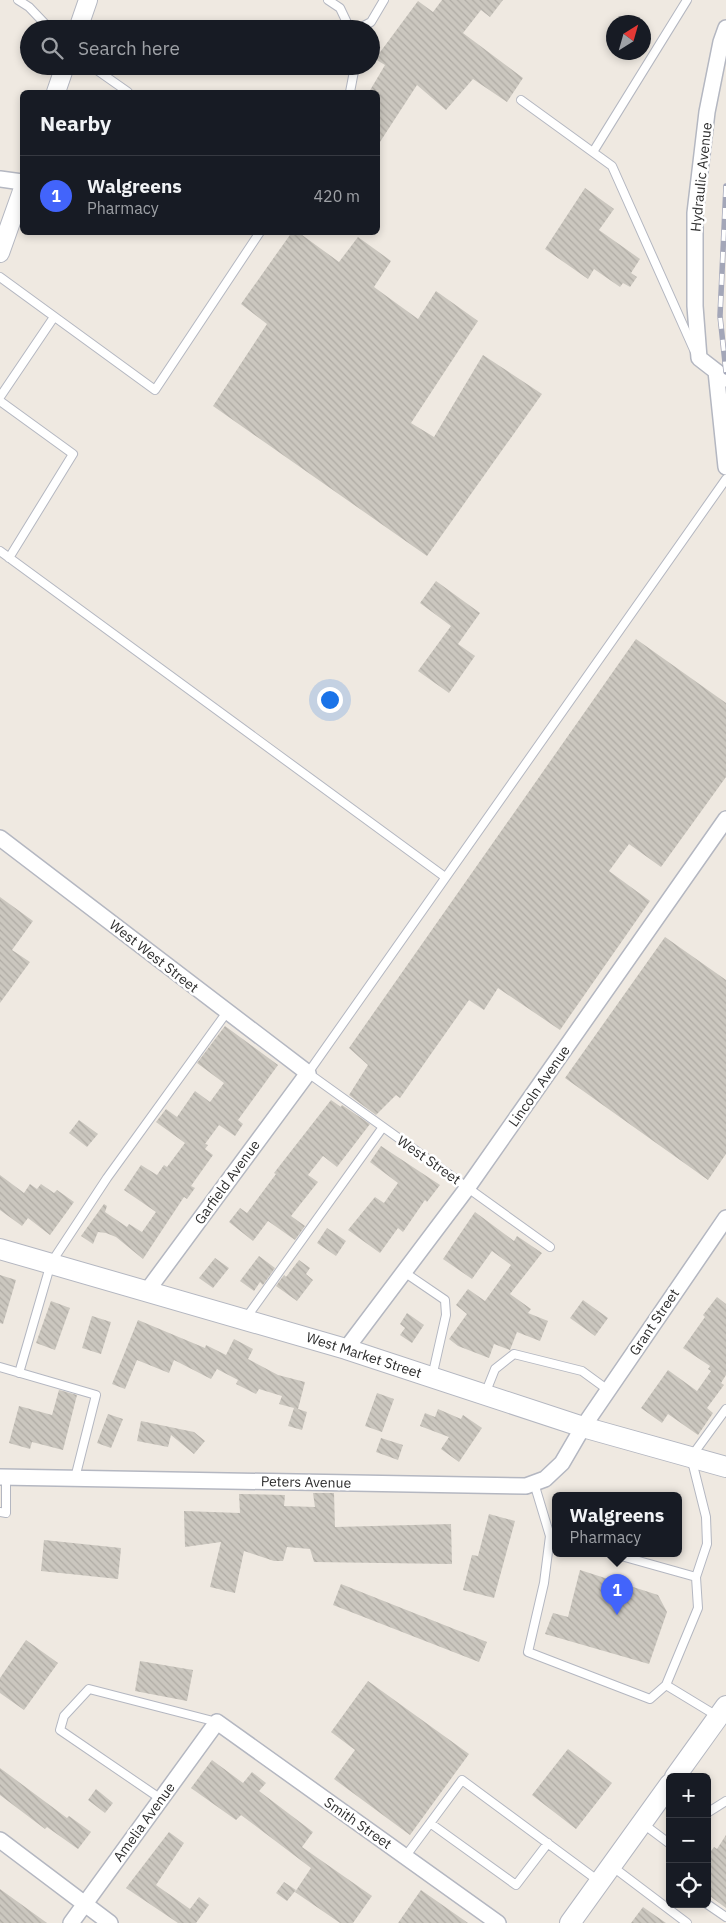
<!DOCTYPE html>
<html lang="en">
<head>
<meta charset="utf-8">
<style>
	body { margin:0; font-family:"IBM Plex Sans",sans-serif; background:#242831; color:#f1f3f6 }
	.controls { position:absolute; right:15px; bottom:15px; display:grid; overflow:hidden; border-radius:8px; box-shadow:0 2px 8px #0003 }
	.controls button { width:45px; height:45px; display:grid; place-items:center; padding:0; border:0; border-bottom:1px solid #363941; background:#171b24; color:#f1f3f6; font:25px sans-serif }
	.compass { position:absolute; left:606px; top:15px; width:45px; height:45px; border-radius:50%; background:#171b24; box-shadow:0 2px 8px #0003; rotate:37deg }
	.you { position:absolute; left:329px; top:699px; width:18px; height:18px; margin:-12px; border:4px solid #fff; border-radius:50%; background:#1a73e8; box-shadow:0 0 0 8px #1a73e833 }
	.badge { display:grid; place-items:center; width:32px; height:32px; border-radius:50%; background:#4264fb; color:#fff; font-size:16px; font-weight:700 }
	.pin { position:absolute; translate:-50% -41px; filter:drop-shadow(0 1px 2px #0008) }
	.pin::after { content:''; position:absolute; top:26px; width:18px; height:15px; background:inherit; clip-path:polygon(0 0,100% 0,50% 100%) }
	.popup { position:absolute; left:552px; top:1492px; width:130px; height:65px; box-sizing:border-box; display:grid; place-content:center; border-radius:8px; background:#171b24; filter:drop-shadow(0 1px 4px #0005); font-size:16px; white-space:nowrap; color:#9ea1a6 }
	.popup b { font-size:19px; color:#f1f3f6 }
	.popup::after { content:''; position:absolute; left:50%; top:100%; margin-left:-10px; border:10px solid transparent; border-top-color:#171b24 }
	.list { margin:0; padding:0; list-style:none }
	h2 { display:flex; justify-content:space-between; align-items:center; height:65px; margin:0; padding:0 20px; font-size:21px }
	h2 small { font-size:16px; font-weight:400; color:#9ea1a6 }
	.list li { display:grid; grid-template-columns:32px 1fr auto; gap:15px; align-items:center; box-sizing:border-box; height:80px; padding:0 20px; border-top:1px solid #363941 }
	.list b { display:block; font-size:19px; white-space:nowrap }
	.list p { margin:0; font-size:16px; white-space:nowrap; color:#9ea1a6 }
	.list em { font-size:16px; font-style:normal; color:#9ea1a6 }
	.icon { flex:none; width:28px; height:28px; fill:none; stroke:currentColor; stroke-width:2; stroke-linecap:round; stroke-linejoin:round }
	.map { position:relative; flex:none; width:726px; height:1923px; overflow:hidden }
	.search { position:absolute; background:#171b24; box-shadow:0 2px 8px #0003; left:20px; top:20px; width:360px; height:55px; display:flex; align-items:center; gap:12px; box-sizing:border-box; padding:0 18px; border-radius:28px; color:#9ea1a6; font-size:19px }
	.panel { position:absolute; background:#171b24; box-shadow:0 2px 8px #0003; left:20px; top:90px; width:360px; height:145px; border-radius:8px }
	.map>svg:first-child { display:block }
	.building { fill:url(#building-back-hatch) }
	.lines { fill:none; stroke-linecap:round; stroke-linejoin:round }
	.service-casing { stroke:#b4b7c1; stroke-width:10 }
	.minor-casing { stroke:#b4b7c1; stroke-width:18 }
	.tertiary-casing { stroke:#b4b7c1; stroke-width:20 }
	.secondary-casing { stroke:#b4b7c1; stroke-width:22 }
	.service { stroke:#fff; stroke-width:8 }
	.minor { stroke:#fff; stroke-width:15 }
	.tertiary { stroke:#fff; stroke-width:18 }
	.secondary { stroke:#fff; stroke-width:20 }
	.rail-casing { stroke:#a3a6b8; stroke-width:5.5 }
	.rail { stroke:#fff; stroke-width:4; stroke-dasharray:11; stroke-linecap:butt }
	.labels { text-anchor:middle; stroke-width:5; stroke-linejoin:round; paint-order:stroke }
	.street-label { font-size:14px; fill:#2e2e2e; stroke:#fff }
</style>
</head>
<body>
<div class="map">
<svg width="726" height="1923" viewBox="0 0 726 1923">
	<defs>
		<pattern id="building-back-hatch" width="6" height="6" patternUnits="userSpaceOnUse" patternTransform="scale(1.25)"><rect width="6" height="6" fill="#cbc7bf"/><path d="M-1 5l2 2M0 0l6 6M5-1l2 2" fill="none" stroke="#afaba4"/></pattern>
	</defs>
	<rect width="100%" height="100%" fill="#efe9e1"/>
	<path class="building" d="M442 0H503L490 17 481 10 463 33 523 78 507 102 473 79 446 110 417 85 378 145V92H369L385 65 375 59 418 1 433 12Z
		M585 188 614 209 599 230 640 259 631 273 637 277 630 287 623 283 620 287 594 269 588 279 545 249Z
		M292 232H298L339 262 358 237 391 261 374 287 418 319 436 291 478 321 411 423 434 437 483 355 542 394 427 556 213 406 267 324 241 304Z
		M436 581 480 613 458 644 475 656 449 693 418 671 451 626 420 603Z
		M636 639 726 703V777L661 867 629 844 609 871 650 901 560 1030 498 988 484 1010 469 1000 400 1098 396 1095 376 1115 349 1095 368 1065 349 1048Z
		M0 897 33 921 12 950 30 962 0 1003Z
		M665 937 726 980V1154L708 1180 565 1078Z
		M225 1026 278 1065 238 1120 243 1124 235 1136 219 1125 205 1144 208 1145 205 1149 213 1155 191 1186 195 1188 187 1199 184 1197 143 1259 116 1237 106 1233 98 1232 93 1244 81 1236 104 1204 107 1206 105 1212 127 1227 129 1224 142 1232 156 1212 124 1190 141 1165 157 1175 164 1165 167 1167 185 1143 156 1122 166 1109 177 1117 195 1091 210 1102 224 1083 197 1063Z
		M331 1100 341 1107 342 1105 370 1124 337 1167 323 1156 308 1175 318 1182 291 1216 305 1226 295 1240 268 1221 253 1241 229 1222 240 1208 247 1213 276 1174 274 1173Z
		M79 1120 98 1134 87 1147 69 1133Z
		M381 1146 440 1185 427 1202 425 1200 403 1232 398 1228 380 1253 348 1230 375 1197 384 1203 398 1183 370 1162Z
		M0 1175 24 1193 30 1184 37 1189 41 1184 54 1193 57 1190 74 1202 50 1235 28 1218 22 1226 0 1210Z
		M475 1212 514 1241 517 1236 542 1253 510 1294 531 1309 528 1313 548 1321 540 1341 517 1332 510 1350 494 1344 489 1358 458 1346 449 1339 467 1314 456 1305 468 1289 485 1301 511 1265 492 1251 472 1279 443 1259Z
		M327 1228 346 1241 336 1256 317 1243Z
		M259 1256 275 1268 263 1285 260 1282 254 1291 240 1281Z
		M215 1258 229 1268 213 1288 199 1278Z
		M299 1260 310 1268 306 1274 313 1280 297 1301 276 1286 284 1275 286 1277Z
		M0 1275 16 1280 3 1324 0 1323Z
		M717 1297 726 1304V1375L721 1383 724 1385 707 1408 713 1413 698 1435 668 1414 662 1423 641 1408 668 1370 697 1391 711 1371 708 1369 710 1366 683 1348 705 1317 703 1315Z
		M583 1300 608 1318 595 1336 570 1318Z
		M51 1301 70 1308 55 1350 36 1343Z
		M407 1313 424 1325 412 1343 400 1335 405 1328 400 1324Z
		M92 1316 111 1322 101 1354 82 1348Z
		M138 1320 205 1348 206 1345 226 1355 234 1339 253 1349 248 1359 278 1375 305 1382 298 1409 307 1412 302 1430 288 1426 294 1408 279 1404 282 1396 259 1389 256 1394 236 1384 238 1380 217 1369 211 1379 174 1360 169 1373 137 1360 125 1389 112 1384Z
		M59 1390 77 1395 63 1450 32 1442 30 1449 9 1443 19 1406 52 1415Z
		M377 1393 394 1399 382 1432 365 1426Z
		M438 1409 461 1419 463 1415 482 1428 459 1462 441 1449 449 1437 420 1426 425 1413 435 1417Z
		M108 1414 123 1419 111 1448 97 1443Z
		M141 1421 194 1432 205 1441 194 1454 171 1435 168 1447 137 1441Z
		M381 1438 403 1445 398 1460 376 1452Z
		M313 1493H334L335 1527 451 1524 452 1564 314 1562 310 1549 287 1547 283 1561H274L244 1551 235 1593 210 1587 221 1542 185 1547 184 1511 240 1513 239 1494 285 1495 284 1506 315 1507Z
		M489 1514 515 1521 494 1598 463 1590 472 1555 478 1556Z
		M44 1540 121 1548 118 1579 41 1571Z
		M580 1570 658 1595 667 1612 649 1664 545 1634 553 1613 568 1617Z
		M341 1584 487 1642 479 1662 333 1605Z
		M26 1640 58 1663 24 1710 0 1693V1678Z
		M140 1661 193 1670 187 1701 135 1691Z
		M368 1681 469 1754 410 1835 334 1779 355 1750 331 1732Z
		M568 1749 612 1783 576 1829 532 1795Z
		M212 1760 243 1783 252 1772 266 1783 259 1791 313 1832 302 1847 372 1896 353 1923H340L295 1892 311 1868 241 1815 236 1820 191 1788Z
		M0 1768 67 1818 69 1816 91 1832 78 1849 47 1827 45 1829 0 1795Z
		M96 1789 113 1803 105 1813 88 1800Z
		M169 1832 184 1843 156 1885 190 1909 199 1897 209 1905 196 1923H178L126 1888Z
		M726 1835V1908L707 1894V1856L714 1847 717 1849Z
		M284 1882 296 1890 287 1901 276 1893Z
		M0 1889 47 1923H0Z
		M421 1890 468 1923H398Z
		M643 1907 666 1923H631Z"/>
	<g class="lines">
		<defs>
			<path id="service" d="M18 0 29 7 50 29
				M328 0 340 8 350 29
				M358 29 371 22 384 0
				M91 66 128 92
				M350 92 355 66
				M521 100 612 166 695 352
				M593 152 687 0
				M0 277 155 390 260 232
				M0 397 54 317
				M0 401 73 454 9 558
				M0 551 445 877
				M550 1247 308 1073 726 479
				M404 1272 445 1300 446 1315 432 1377
				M246 1318 383 1127
				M0 1367 96 1395 75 1478
				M19 1373 51 1263 107 1178 227 1012
				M485 1394 495 1369 514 1354 582 1371 608 1390
				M534 1483 550 1536 544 1583 528 1652 650 1699 666 1685 717 1716
				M0 1512 6 1513V1477
				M614 1554 696 1577
				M666 1685 698 1608 696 1577 707 1544 706 1517 691 1457 726 1409
				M161 1799 60 1730 64 1716 89 1689 217 1722
				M707 1813 726 1801
				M430 1823 516 1885 548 1843
				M642 1823 670 1844
				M405 1857 462 1780 600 1882
				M613 1867 687 1923
				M707 1904 726 1917"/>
			<path id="minor" d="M726 28 721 42 707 112 695 213V306L699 358 726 379
				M0 179 22 182
				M716 371 726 467
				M0 838 308 1073 147 1291
				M346 1349 468 1187 726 819
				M0 1477 526 1486 545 1479 562 1463 583 1427 726 1218
				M0 1840 110 1923
				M71 1923 217 1722 498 1923"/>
			<path id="tertiary" d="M78 29 88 0
				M56 92 65 66
				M0 253 22 191"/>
			<path id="secondary" d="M0 1249 346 1349 583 1427 726 1467
				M675 1777 726 1706
				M570 1923 670 1784"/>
		</defs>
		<use href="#service" class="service-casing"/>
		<use href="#minor" class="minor-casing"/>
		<use href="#tertiary" class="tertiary-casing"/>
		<use href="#secondary" class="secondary-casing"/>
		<use href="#service" class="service"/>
		<use href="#minor" class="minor"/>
		<use href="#tertiary" class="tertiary"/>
		<use href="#secondary" class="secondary"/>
		<defs>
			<path id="rail" d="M726 186 720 316 726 372"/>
		</defs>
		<use href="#rail" class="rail-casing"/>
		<use href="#rail" class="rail"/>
	</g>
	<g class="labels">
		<g class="street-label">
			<text transform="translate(701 177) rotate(-84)" y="5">Hydraulic Avenue</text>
			<text transform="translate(154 956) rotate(38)" y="5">West West Street</text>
			<text transform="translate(539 1086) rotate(-55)" y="5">Lincoln Avenue</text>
			<text transform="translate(429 1160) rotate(35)" y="5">West Street</text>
			<text transform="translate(227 1182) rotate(-54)" y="5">Garfield Avenue</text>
			<text transform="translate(654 1322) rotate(-56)" y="5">Grant Street</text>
			<text transform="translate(364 1355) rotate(18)" y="5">West Market Street</text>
			<text transform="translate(306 1482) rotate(1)" y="5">Peters Avenue</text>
			<text transform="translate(144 1822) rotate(-54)" y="5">Amelia Avenue</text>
			<text transform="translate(358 1823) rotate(35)" y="5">Smith Street</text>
		</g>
	</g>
</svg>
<div class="controls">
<button>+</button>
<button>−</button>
<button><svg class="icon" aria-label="locate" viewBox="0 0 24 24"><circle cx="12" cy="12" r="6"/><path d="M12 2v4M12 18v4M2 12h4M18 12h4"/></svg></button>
</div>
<svg class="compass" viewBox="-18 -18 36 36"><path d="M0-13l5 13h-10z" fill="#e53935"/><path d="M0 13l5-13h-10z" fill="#9ea1a6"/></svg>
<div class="you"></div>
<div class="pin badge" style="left:617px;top:1615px">1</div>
<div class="popup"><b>Walgreens</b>Pharmacy</div>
<div class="search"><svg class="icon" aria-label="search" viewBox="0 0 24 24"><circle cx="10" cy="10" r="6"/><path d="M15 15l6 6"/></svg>Search here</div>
<section class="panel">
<h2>Nearby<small></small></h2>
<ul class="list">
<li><span class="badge">1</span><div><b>Walgreens</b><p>Pharmacy</p></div><em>420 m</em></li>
</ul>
</section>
</div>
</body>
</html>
